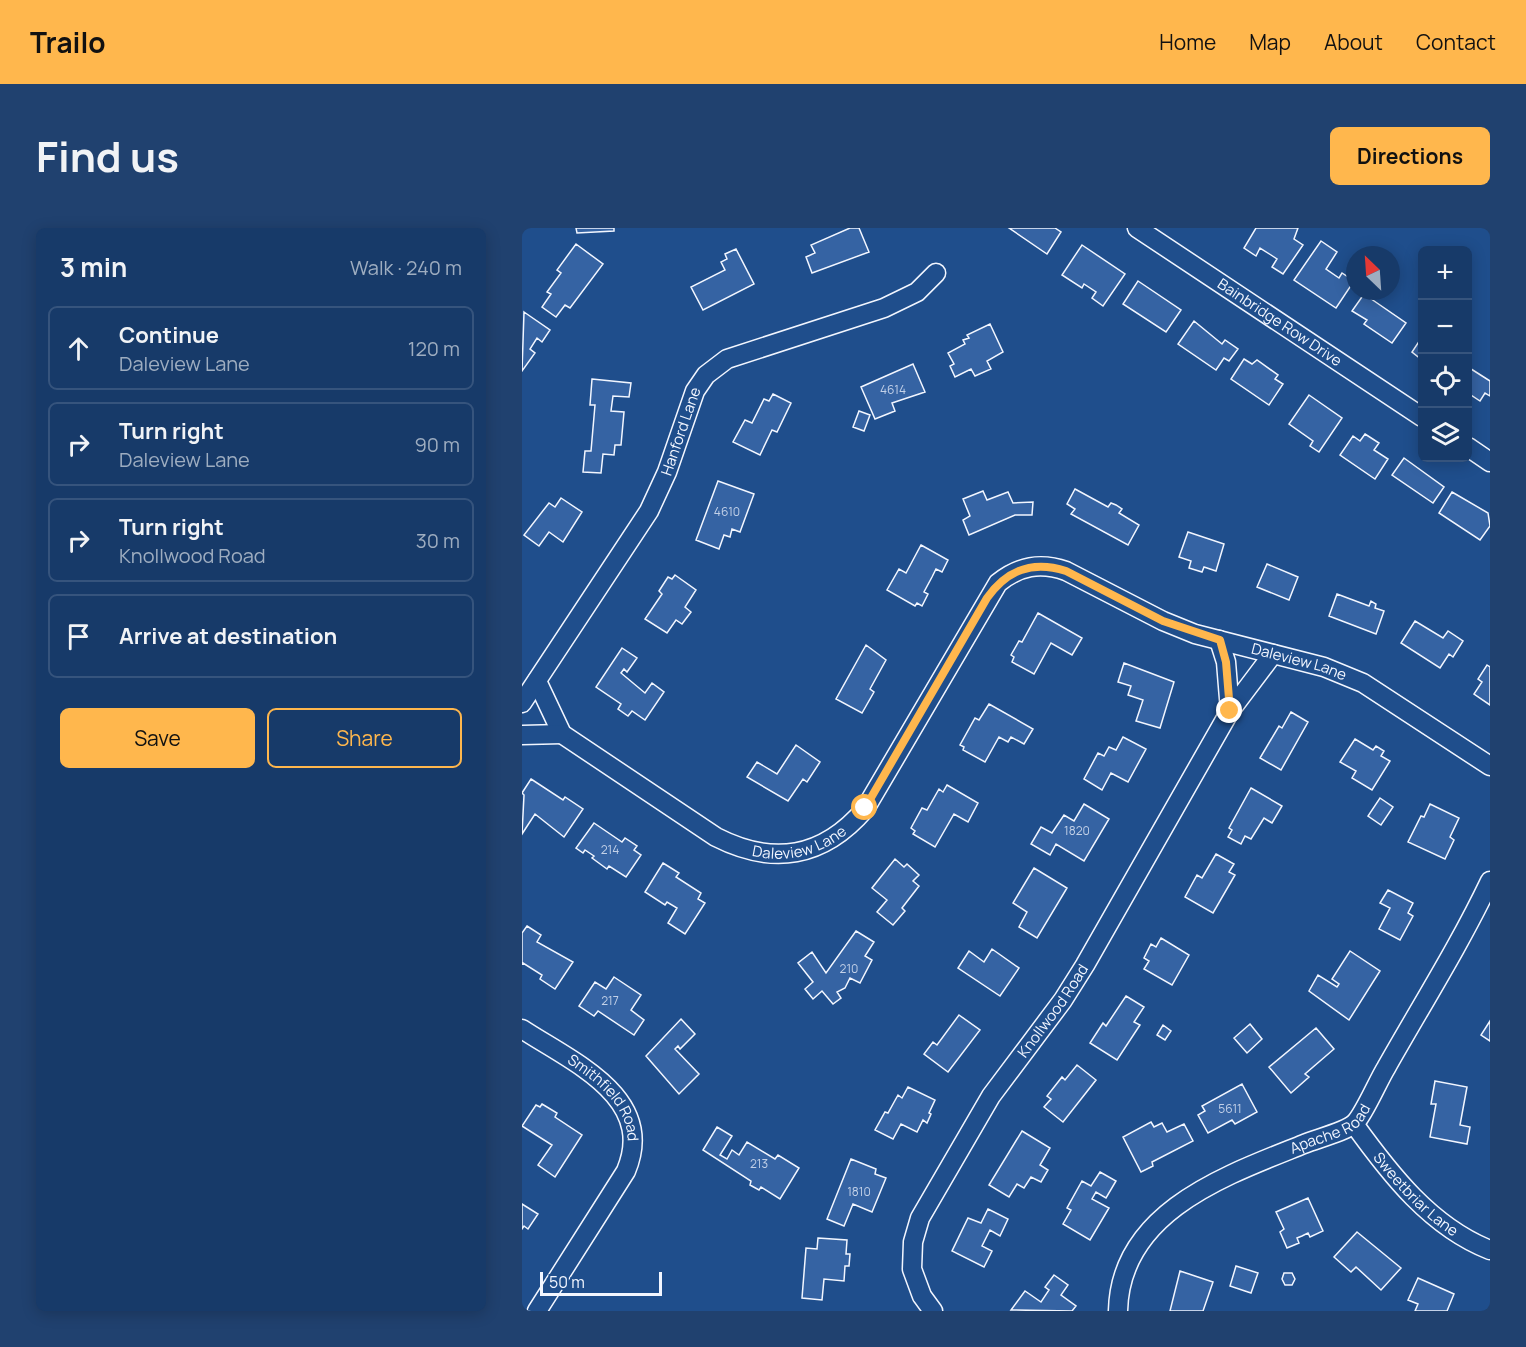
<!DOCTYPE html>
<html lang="en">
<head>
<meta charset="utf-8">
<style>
	body { margin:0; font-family:Manrope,sans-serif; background:#20416f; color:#f1f3f6 }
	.controls { position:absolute; right:18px; top:18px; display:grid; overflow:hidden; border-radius:9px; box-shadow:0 3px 15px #0003 }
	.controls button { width:54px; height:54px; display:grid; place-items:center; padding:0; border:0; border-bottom:2px solid #36547d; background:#173a69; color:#f1f3f6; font:30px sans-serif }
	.compass { position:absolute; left:824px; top:18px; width:54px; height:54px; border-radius:50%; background:#173a69; box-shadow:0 3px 15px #0003; rotate:335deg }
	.scale { position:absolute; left:18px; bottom:15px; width:122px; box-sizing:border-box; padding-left:6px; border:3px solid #f2f6ff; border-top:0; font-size:16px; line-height:21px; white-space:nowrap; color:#f2f6ff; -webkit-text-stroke:4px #1f4e8c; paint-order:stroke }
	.stop { position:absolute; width:18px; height:18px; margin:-14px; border:4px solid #ffb74d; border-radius:50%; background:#fff }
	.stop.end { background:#ffb74d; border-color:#fff; box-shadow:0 2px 6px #0008 }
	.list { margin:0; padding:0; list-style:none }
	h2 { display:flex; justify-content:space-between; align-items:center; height:78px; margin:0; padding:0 24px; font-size:26px }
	h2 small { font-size:20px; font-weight:400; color:#9eadc0 }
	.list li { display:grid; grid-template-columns:39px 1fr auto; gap:18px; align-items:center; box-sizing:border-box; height:84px; margin:0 12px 12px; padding:0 12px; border:2px solid #36547d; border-radius:9px }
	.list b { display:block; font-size:22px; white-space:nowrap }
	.list p { margin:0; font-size:20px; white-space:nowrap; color:#9eadc0 }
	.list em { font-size:20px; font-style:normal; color:#9eadc0 }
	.actions { display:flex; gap:12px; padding:18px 24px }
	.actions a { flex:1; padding:14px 0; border:2px solid #ffb74d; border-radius:9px; text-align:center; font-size:21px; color:#ffb74d }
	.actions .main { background:#ffb74d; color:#111 }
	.icon { flex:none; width:33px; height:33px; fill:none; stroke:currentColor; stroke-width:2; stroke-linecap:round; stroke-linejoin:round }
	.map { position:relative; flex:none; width:968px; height:1083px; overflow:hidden; border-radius:9px }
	header { display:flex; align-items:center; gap:36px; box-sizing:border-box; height:84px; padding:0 30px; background:#ffb74d; color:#111 }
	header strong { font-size:28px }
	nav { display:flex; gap:33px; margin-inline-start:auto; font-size:21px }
	.intro { display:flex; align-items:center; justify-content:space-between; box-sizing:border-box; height:144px; padding:0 36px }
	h1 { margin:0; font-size:42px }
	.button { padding:15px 27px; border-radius:9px; background:#ffb74d; color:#111; font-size:21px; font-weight:700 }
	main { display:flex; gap:36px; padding:0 36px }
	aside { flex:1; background:#173a69; border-radius:9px; box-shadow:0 3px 15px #0003 }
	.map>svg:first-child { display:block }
	.building { fill:#3563a3; stroke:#f2f6ff; stroke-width:1.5 }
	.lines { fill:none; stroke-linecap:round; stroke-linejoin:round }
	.minor-casing { stroke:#f2f6ff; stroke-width:21 }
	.minor { stroke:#1f4e8c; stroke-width:18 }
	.route { stroke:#ffb74d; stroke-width:8 }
	.labels { text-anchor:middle; stroke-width:4.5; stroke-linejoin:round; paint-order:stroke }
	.number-label { font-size:12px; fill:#c3d1e8 }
	.street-label { font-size:15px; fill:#f2f6ff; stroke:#1f4e8c }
</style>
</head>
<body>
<header>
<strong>Trailo</strong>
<nav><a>Home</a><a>Map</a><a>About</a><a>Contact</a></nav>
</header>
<div class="intro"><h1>Find us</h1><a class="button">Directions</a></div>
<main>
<aside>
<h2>3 min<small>Walk · 240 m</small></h2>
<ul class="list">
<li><svg class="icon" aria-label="ahead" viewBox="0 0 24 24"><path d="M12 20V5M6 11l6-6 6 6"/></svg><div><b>Continue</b><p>Daleview Lane</p></div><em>120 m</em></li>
<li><svg class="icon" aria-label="right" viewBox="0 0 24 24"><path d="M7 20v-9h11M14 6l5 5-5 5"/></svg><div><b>Turn right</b><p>Daleview Lane</p></div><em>90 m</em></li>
<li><svg class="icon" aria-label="right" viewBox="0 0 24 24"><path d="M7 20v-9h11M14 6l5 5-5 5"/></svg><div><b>Turn right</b><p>Knollwood Road</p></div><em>30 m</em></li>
<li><svg class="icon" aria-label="arrive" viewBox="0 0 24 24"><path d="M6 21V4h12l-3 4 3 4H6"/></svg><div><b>Arrive at destination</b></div></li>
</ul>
<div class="actions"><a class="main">Save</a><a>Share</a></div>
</aside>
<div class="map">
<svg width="968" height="1083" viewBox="0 0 968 1083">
	<rect width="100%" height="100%" fill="#1f4e8c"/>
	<path class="building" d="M54 0H92V3L55 5Z
		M328 0H337L347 24 290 45 284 29 293 25 289 17Z
		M487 0H533L539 4 525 26Z
		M734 0H776L772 11 781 17 761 46 750 39 755 31 749 27 738 20 734 28 722 20Z
		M799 13 815 24 804 41 817 50 820 45 832 53 814 80 772 52Z
		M54 16 81 36 48 80 43 77 34 89 20 79 29 66 25 64 39 45 35 42Z
		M560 17 603 46 581 78 570 70 574 64 562 56 560 60 540 47Z
		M214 21 232 56 181 82 169 59 203 42 199 34 205 31 203 26Z
		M616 53 659 82 644 104 601 76Z
		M842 66 884 95 870 115 842 96 845 92 830 83Z
		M2 84 28 102 20 114 15 110 8 121 13 125 0 143Z
		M672 93 700 116 703 112 716 121 707 133 702 130 694 142 656 116Z
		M468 96 481 124 465 133 469 141 453 148 449 141 433 149 428 138 432 136 426 125 443 116 441 112 447 110 445 107Z
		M900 109V132L890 124Z
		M722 131 730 136 735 132 756 147 753 151 761 156 747 177 709 151Z
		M391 136 403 164 370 175 373 183 353 191 339 159Z
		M946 139 968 153V168L963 165 958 173 946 165Z
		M70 151 109 155 107 169 91 168 89 183 102 184 99 217H93L92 227 81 226 79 245 61 244 63 223H69L73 177H68Z
		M251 166 269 175 255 204 250 202 238 227 211 214 223 192 230 195 242 171 247 173Z
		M787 167 820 190 797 224 788 218 791 213 767 196Z
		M337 183 348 187 342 203 331 199Z
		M843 206 857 215 852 222 866 231 853 251 818 227 831 208 838 213Z
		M882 230 922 259 911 275 870 247Z
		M196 253 232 266 218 304 210 301 208 309 202 307 197 321 174 312Z
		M553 261 586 279 589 275 594 277 600 281 597 285 617 297 606 317 549 286 553 281 545 276Z
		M461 263 465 272 486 264 491 275 511 274 510 287H493L447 307 441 292 448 288 441 271Z
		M930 264 966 285 968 298 958 312 917 285Z
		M39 270 60 284 41 314 27 304 17 318 2 307 27 275 33 279Z
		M666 304 702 316 694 343 682 339 680 344 667 340 669 333 657 329Z
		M399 317 426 332 420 344 414 341 410 349 402 364 406 366 400 378 395 375 393 378 365 362 377 341 384 345Z
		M745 336 776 349 767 372 735 359Z
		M153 347 174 362 163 379 169 384 160 396 154 392 145 405 123 391 140 366 137 363 146 349 150 351Z
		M815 366 847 378 849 373 854 376 853 380 862 383 854 406 807 388Z
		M516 385 560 410 550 427 529 415 512 446 490 434 492 429 489 427 497 413 500 414Z
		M893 393 921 410 926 403 941 413 931 429 927 426 918 440 879 415Z
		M344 417 364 432 348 461 352 464 340 485 314 471Z
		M100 420 115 430 105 444 102 441 99 445 123 465 130 455 142 464 123 492 110 483 106 488 96 481 99 476 74 459Z
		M602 435 652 454 638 500 614 493 621 472 606 467 609 458 596 454Z
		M965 437 968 439V477L952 466 960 454 956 451Z
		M467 476 511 501 502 516 489 509 486 514 477 509 463 534 441 522 442 519 438 517 453 490 457 492Z
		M769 484 786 494 759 542 738 530 757 498 760 500Z
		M601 509 624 521 606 554 589 545 580 562 562 551 576 525 582 528 587 519 594 522Z
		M833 511 851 522 854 518 862 523 859 528 868 533 850 562 830 550 834 543 818 534Z
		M274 517 298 534 285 554 281 551 266 573 225 549 235 534 255 546Z
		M9 551 41 572 43 569 61 581 42 609 13 586 0 606 2 567 0 565Z
		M425 557 456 575 446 594 432 586 413 619 391 606 393 603 389 600 400 580 405 582 417 561 421 564Z
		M729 560 760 578 750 595 742 590 729 611 723 608 719 616 706 609 710 602 707 600Z
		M858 570 871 579 859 597 846 588Z
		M562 576 587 591 562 633 534 616 528 627 509 616 519 599 530 605 542 587 552 593Z
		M908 576 937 590 928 609 932 612 923 631 886 614 899 588 902 589Z
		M72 595 100 614 103 610 115 618 112 622 119 627 104 649 87 638 85 641 70 630 72 628 63 622 61 625 54 620Z
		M694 626 712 636 707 644 713 647 691 685 663 669 675 647 680 650Z
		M373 631 382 639 385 636 397 647 391 653 397 658 380 680 383 683 371 697 355 684 365 672 350 660Z
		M141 635 157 645 154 649 179 665 176 671 183 675 163 706 146 695 155 680 145 674 143 677 123 664Z
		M512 640 545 660 515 710 497 699 505 684 491 675Z
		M866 662 891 675 886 685 891 688 878 712 857 701 868 680 858 675Z
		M5 698 19 707 15 714 51 734 33 761 18 751 20 747 1 735 0 736V705Z
		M334 703 352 714 343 728 350 732 338 755 328 750 323 760 315 764 319 770 311 776 300 763 291 771 283 761 291 754 276 735 290 724 304 745Z
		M639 710 667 727 650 757 622 741 627 733 622 730 629 716 634 719Z
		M470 721 497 740 478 768 436 740 447 723 462 734Z
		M828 723 858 743 827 792 787 763 796 747 815 759 817 756 810 751Z
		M92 749 119 767 109 782 122 792 112 807 76 783 72 788 57 778 73 754 84 761Z
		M604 768 622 779 612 794 618 797 595 832 568 815 581 795 584 798Z
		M437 787 458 802 426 844 402 826 411 814 415 817Z
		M159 791 173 806 158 821 156 818 153 821 177 846 157 866 124 828Z
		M968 793V813L959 807Z
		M728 796 740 811 725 825 712 810Z
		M641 797 649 803 643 812 635 807Z
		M794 800 812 821 783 846 787 849 769 865 747 839Z
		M555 837 574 852 541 894 522 879 529 871 525 868 540 849 543 852Z
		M913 853 945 859 938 897 948 899 945 916 908 909 914 876H909Z
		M720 856 735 884 713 896 710 892 686 905 676 887 683 883 680 878Z
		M386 859 413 872 407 885 409 886 405 895 401 892 395 904 379 896 371 911 353 902 363 884 366 885 376 867 380 870Z
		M20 876 35 885 33 889 60 907 33 949 16 937 30 917 0 898 14 877 18 879Z
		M629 894 632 899 640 895 645 904 662 896 671 913 630 934 631 938 619 944 601 909Z
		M195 899 210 908 198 927 205 931 210 922 217 927 225 914 253 931 256 927 277 940 258 971 239 959 237 962 228 957 229 953 181 922Z
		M500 903 528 920 518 937 526 942 519 954 509 949 502 960 495 956 487 969 467 957Z
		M329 931 354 941 353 946 364 950 350 984 331 976 322 998 305 991Z
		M578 944 594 953 584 970 574 964 570 971 587 980 568 1012 541 996 549 982 545 980 560 953 569 958Z
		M786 970 801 1003 788 1009 786 1005 780 1008 775 1010 777 1015 765 1020 758 1004 762 1001 754 984Z
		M0 976 16 986 6 1001 2 998 0 1001Z
		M466 981 486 991 478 1008 468 1002 460 1018 470 1023 462 1039 430 1023 446 990 459 995Z
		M835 1004 879 1040 859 1062 834 1039 829 1044 812 1029Z
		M296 1010 325 1012 324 1026H328L327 1038H323L322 1053 302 1051 300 1072 280 1070 284 1020 295 1021Z
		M714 1038 736 1045 729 1065 708 1058Z
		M658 1043 691 1054 681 1083H648Z
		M762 1045H770L773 1051 770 1057H763L760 1051Z
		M532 1047 546 1057 539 1067 554 1078 550 1083 489 1082 503 1063 519 1074 527 1062 523 1059Z
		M896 1050 932 1066 925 1083H893L896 1076 886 1072Z"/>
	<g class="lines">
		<defs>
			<g id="minor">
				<path id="s1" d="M615 0 900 189"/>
				<path d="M946 219 968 234"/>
				<path d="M697 412 704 434 708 483"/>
				<path id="s2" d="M15 453 40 506 194 609C251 638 301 630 343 581L476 355C497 338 518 334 544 343L641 393 673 406 802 439 841 455 968 538"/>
				<path id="s3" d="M0 475 127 283 145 244 173 163 184 147 205 131 362 80 395 64 414 45"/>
				<path d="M0 507 40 506"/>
				<path id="s4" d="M0 801C50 834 135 869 104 943L15 1083"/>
				<path id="s5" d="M832 896C868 946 909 999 968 1022"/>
				<path id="s6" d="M411 1083 400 1068 390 1041 391 1014 398 990 469 868 541 772 563 737 708 483 751 426"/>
				<path id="s7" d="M596 1083C598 983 705 947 782 916 794 911 825 903 833 895 842 886 856 853 864 840 899 778 937 718 968 653"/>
			</g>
		</defs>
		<use href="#minor" class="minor-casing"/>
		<use href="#minor" class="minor"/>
	</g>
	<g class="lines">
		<path class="route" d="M343 580 465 370C485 342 510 332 544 343L641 393 698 412 704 434 708 483"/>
	</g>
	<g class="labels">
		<g class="number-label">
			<text x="371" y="166">4614</text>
			<text x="205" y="288">4610</text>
			<text x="555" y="607">1820</text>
			<text x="88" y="626">214</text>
			<text x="327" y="745">210</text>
			<text x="88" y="777">217</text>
			<text x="708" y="885">5611</text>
			<text x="237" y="940">213</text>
			<text x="337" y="968">1810</text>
		</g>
		<g class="street-label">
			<text dy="5" stroke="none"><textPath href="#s1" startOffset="171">Bainbridge Row Drive</textPath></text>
			<text dy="5" stroke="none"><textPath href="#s3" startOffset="316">Hanford Lane</textPath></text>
			<text dy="5" stroke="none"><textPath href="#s2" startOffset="996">Daleview Lane</textPath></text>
			<text dy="5" stroke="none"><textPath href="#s2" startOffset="332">Daleview Lane</textPath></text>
			<text dy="5" stroke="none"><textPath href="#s6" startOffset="346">Knollwood Road</textPath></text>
			<text dy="5" stroke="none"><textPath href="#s4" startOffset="110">Smithfield Road</textPath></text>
			<text dy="5" stroke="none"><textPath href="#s7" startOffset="298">Apache Road</textPath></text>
			<text dy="5" stroke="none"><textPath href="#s5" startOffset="94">Sweetbriar Lane</textPath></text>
		</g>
	</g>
</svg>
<div class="controls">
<button>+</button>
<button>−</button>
<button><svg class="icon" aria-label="locate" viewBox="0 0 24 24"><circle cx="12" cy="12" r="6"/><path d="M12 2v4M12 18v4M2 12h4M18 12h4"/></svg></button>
<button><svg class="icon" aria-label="layers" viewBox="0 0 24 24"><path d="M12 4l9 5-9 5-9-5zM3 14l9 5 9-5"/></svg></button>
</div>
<svg class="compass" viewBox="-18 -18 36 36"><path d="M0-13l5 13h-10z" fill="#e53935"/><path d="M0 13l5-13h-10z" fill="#9eadc0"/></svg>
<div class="scale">50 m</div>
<div class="stop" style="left:343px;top:580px"></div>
<div class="stop end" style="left:708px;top:483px"></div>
</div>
</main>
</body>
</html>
